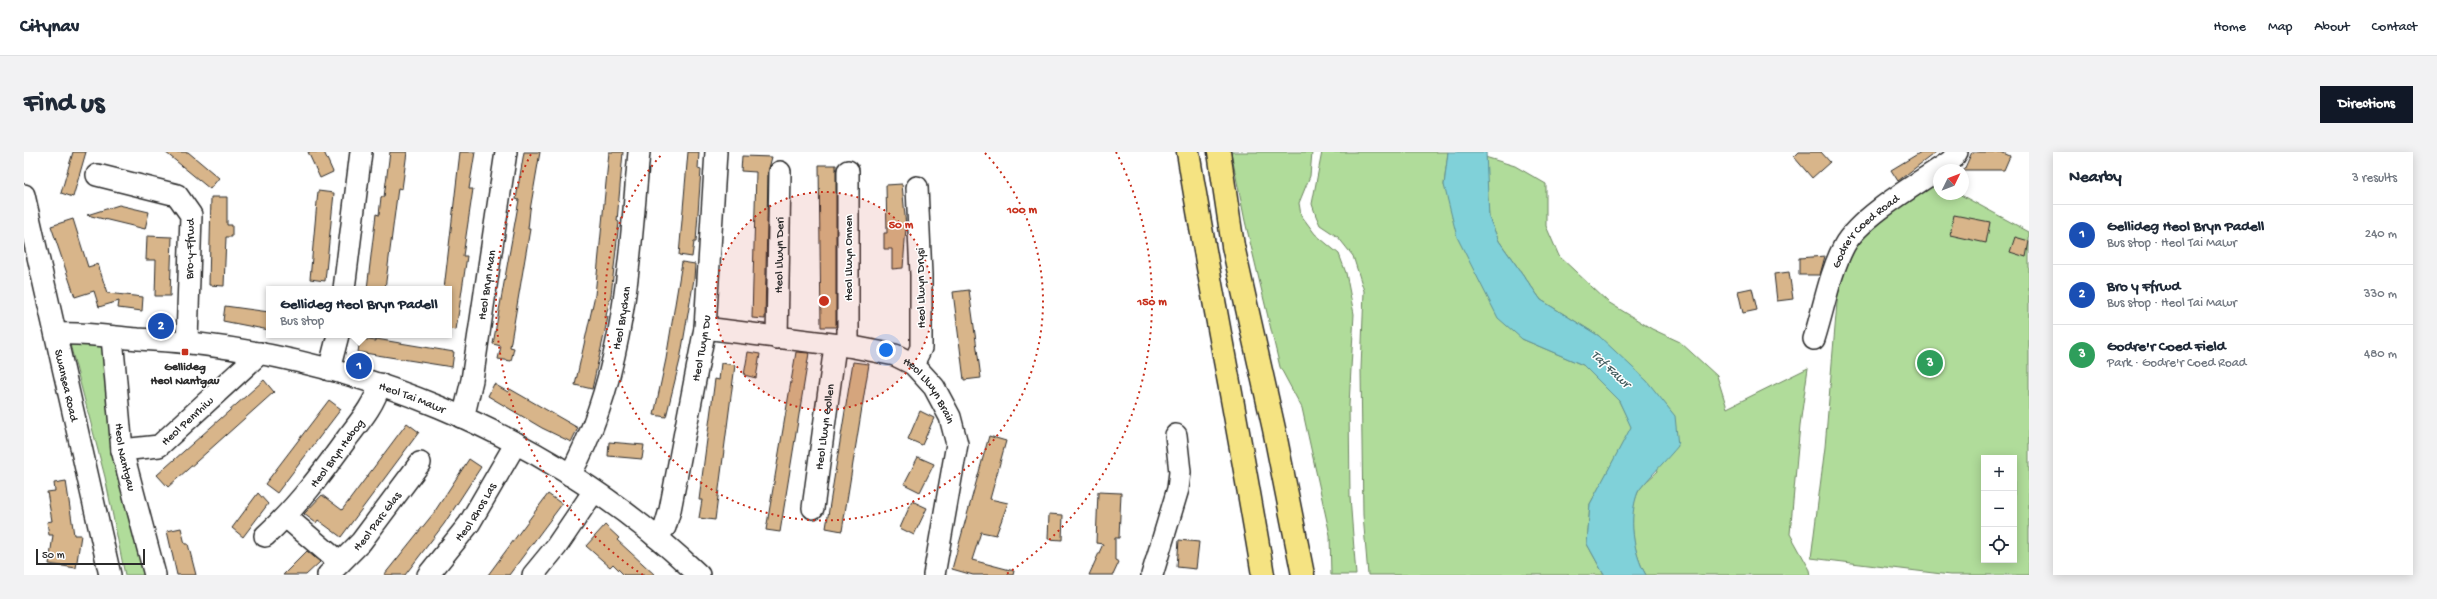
<!DOCTYPE html>
<html lang="en">
<head>
<meta charset="utf-8">
<style>
	body { margin:0; font-family:"Gochi Hand",sans-serif; background:#f2f2f3; color:#1f2937 }
	.controls { position:absolute; right:12px; bottom:12px; display:grid; overflow:hidden; border-radius:0px; box-shadow:0 2px 10px #0003 }
	.controls button { width:36px; height:36px; display:grid; place-items:center; padding:0; border:0; border-bottom:1px solid #e0e1e3; background:#fff; color:#1f2937; font:20px sans-serif }
	.compass { position:absolute; left:1909px; top:12px; width:36px; height:36px; border-radius:50%; background:#fff; box-shadow:0 2px 10px #0003; rotate:47deg }
	.scale { position:absolute; left:12px; bottom:10px; width:109px; box-sizing:border-box; padding-left:4px; border:2px solid #2b2b2b; border-top:0; font-size:11px; line-height:14px; white-space:nowrap; color:#2b2b2b; -webkit-text-stroke:3px #fff; paint-order:stroke }
	.you { position:absolute; left:862px; top:198px; width:14px; height:14px; margin:-10px; border:3px solid #fff; border-radius:50%; background:#1a73e8; box-shadow:0 0 0 6px #1a73e833 }
	.badge { display:grid; place-items:center; width:26px; height:26px; border-radius:50%; background:#111827; color:#fff; font-size:13px; font-weight:700 }
	.pin { position:absolute; translate:-50% -50%; border:2px solid #fff; box-shadow:0 1px 4px #0006 }
	.popup { position:absolute; left:242px; top:134px; width:186px; height:52px; box-sizing:border-box; display:grid; place-content:center; border-radius:0px; background:#fff; filter:drop-shadow(0 1px 3px #0005); font-size:13px; white-space:nowrap; color:#747a83 }
	.popup b { font-size:15px; color:#1f2937 }
	.popup::after { content:''; position:absolute; left:50%; top:100%; margin-left:-8px; border:8px solid transparent; border-top-color:#fff }
	.list { margin:0; padding:0; list-style:none }
	h2 { display:flex; justify-content:space-between; align-items:center; height:52px; margin:0; padding:0 16px; font-size:17px }
	h2 small { font-size:13px; font-weight:400; color:#747a83 }
	.list li { display:grid; grid-template-columns:26px 1fr auto; gap:12px; align-items:center; box-sizing:border-box; height:60px; padding:0 16px; border-top:1px solid #e0e1e3 }
	.list b { display:block; font-size:15px; white-space:nowrap }
	.list p { margin:0; font-size:13px; white-space:nowrap; color:#747a83 }
	.list em { font-size:13px; font-style:normal; color:#747a83 }
	.icon { flex:none; width:22px; height:22px; fill:none; stroke:currentColor; stroke-width:2; stroke-linecap:round; stroke-linejoin:round }
	.map { position:relative; flex:none; width:2005px; height:423px; overflow:hidden; border-radius:0px }
	header { display:flex; align-items:center; gap:24px; box-sizing:border-box; height:56px; padding:0 20px; background:#fff; border-bottom:1px solid #e0e1e3 }
	header strong { font-size:19px }
	nav { display:flex; gap:22px; margin-inline-start:auto; font-size:14px }
	.intro { display:flex; align-items:center; justify-content:space-between; box-sizing:border-box; height:96px; padding:0 24px }
	h1 { margin:0; font-size:28px }
	.button { padding:10px 18px; border-radius:0px; background:#111827; color:#fff; font-size:14px; font-weight:700 }
	main { display:flex; gap:24px; padding:0 24px }
	aside { flex:1; background:#fff; border-radius:0px; box-shadow:0 2px 10px #0003 }
	.map>svg:first-child { display:block }
	.green { fill:#b0dc9a; stroke:#6e8462; fill-rule:evenodd }
	.water { fill:#80d1d9; stroke:#5e8f93 }
	.building { fill:#d8b58a; stroke:#2b2b2b }
	.lines { fill:none; stroke-linecap:round; stroke-linejoin:round }
	.minor-casing { stroke:#2b2b2b; stroke-width:24 }
	.highway-casing { stroke:#2b2b2b; stroke-width:25 }
	.minor { stroke:#fff; stroke-width:21 }
	.highway { stroke:#f5e382; stroke-width:22 }
	.ring { fill:none; stroke:#c8321e; stroke-width:2; stroke-dasharray:2 4 }
	.poi-dot { fill:#c8321e; stroke:#fff; stroke-width:1.5 }
	.labels { text-anchor:middle; stroke-width:3; stroke-linejoin:round; paint-order:stroke }
	.street-label { font-size:12px; fill:#2b2b2b; stroke:#fff }
	.poi-label { font-size:12px; font-weight:bold; fill:#2b2b2b; stroke:#fff }
	.water-label { font-size:13px; font-style:italic; fill:#445d5f; stroke:#fff }
	.centre { fill:#c8321e; stroke:#fff; stroke-width:2 }
	.ring-label { font-size:12px; text-anchor:middle; font-weight:bold; fill:#c8321e; stroke:#fff; stroke-width:3; stroke-linejoin:round; paint-order:stroke }
</style>
</head>
<body>
<header>
<strong>Citynav</strong>
<nav><a>Home</a><a>Map</a><a>About</a><a>Contact</a></nav>
</header>
<div class="intro"><h1>Find us</h1><a class="button">Directions</a></div>
<main>
<div class="map">
<svg width="2005" height="423" viewBox="0 0 2005 423">
	<rect width="100%" height="100%" fill="#fff"/>
	<filter id="ink" filterUnits="userSpaceOnUse"><feTurbulence type="fractalNoise" baseFrequency=".025" numOctaves="2"/><feDisplacementMap in="SourceGraphic" scale="8" xChannelSelector="R" yChannelSelector="G"/><feConvolveMatrix kernelMatrix="1 2 1 2 8 2 1 2 1" color-interpolation-filters="sRGB"/></filter>
	<g filter="url(#ink)">
		<path class="green" d="M1207 0H1288L1286 24 1275 51 1277 63 1291 82 1315 102 1322 121 1330 162 1325 253 1326 345 1332 423H1307L1306 383 1278 256 1256 215 1221 69Z
			M1298 0H1424L1420 33 1498 187 1559 213 1595 249 1608 275 1566 352 1563 392 1580 423H1344L1339 363 1337 217 1340 139 1329 104 1314 85 1296 73 1292 64 1288 52Z
			M1461 5 1491 14 1522 32V74L1535 104 1584 150 1628 177 1656 190 1693 224 1703 256 1784 216 1776 273 1766 382 1786 418 1787 423H1622C1609 402 1603 363 1614 340 1618 332 1628 325 1634 319L1575 184 1517 148 1475 89 1465 66Z
			M1910 29 1915 32V42H1935L2005 80V423H1926L1787 406 1801 295 1815 127 1829 95 1843 77ZM1960 306H1990V408H1960Z
			M46 192 82 193 123 423H101L81 325Z"/>
		<path class="water" d="M1424 0H1462L1465 66 1475 89 1517 148 1575 184 1623 229 1651 264 1654 294C1647 303 1617 334 1614 340 1604 365 1609 401 1622 423H1580L1563 392 1566 352 1607 275 1595 249 1559 213 1498 187 1474 166 1433 85 1420 33Z"/>
		<path class="building" d="M49 0H62L49 45 37 41Z
			M141 0H164L195 26 186 37Z
			M284 0H300L309 20 296 26Z
			M366 0H383L378 37 374 36 361 137H343L352 62 355 63 357 45H360Z
			M436 0H451L445 37H449L439 104H443L432 178 425 177V137H420Z
			M500 0H516L506 58 504 77H506L486 195 490 196 487 209 474 207 477 194 469 192 495 48 492 47Z
			M585 0H599L593 69 595 70 587 143 582 164 584 165 568 237 551 233 571 143Z
			M664 0H675L674 17 677 18 672 90H670L668 105 655 103Z
			M1775 0H1797L1806 10 1788 26 1770 5Z
			M1897 0H1912L1874 29 1867 18Z
			M1948 0H1977L1986 4 1980 18H1940Z
			M718 4 748 5 744 20 741 167 728 166 732 20 717 19Z
			M795 13H812V175H797Z
			M878 32 882 75 879 116 868 117V97H860V81H863L862 33Z
			M294 39 310 41 301 129 286 127Z
			M187 45H203V73H208V85H202L200 134 185 133Z
			M95 53 125 60 121 77 63 63Z
			M1930 63 1966 70 1962 91 1926 83Z
			M49 67 64 115 74 112 83 141 119 145 118 159 94 156 95 149 75 155 70 139 51 145 27 74Z
			M123 84 148 85 146 144H131L132 108H122Z
			M1991 85 2005 89 2002 105 1986 100Z
			M1801 104 1796 123H1775V106Z
			M658 110 671 112 670 127 656 208 642 265 630 263 642 207Z
			M1765 120 1769 147 1753 149 1750 122Z
			M1728 136 1733 158 1719 161 1714 139Z
			M945 138 957 226 940 228 929 140Z
			M201 154 245 160V178L199 169Z
			M336 187 352 189V187L430 200 428 215 334 200Z
			M724 200 736 202 732 226 720 223Z
			M772 200 785 201 756 380 742 378Z
			M829 210 845 212 818 379 802 376Z
			M697 211 711 213 691 368 675 366 678 348H675L691 227 695 228Z
			M240 228 250 240 144 335 133 323Z
			M470 232 484 240 486 237 554 276 547 290 518 276 464 244Z
			M305 248 317 257 253 341 241 332Z
			M896 259 910 266 898 293 884 287Z
			M383 271 395 280 317 385 294 368 292 371 280 362 298 343 318 358Z
			M965 284 982 289 966 347 984 351 972 383 957 380 948 408 990 419 989 423H949L928 417Z
			M585 290 620 293 618 307 584 304Z
			M894 305 910 312 896 340 880 332Z
			M445 307 457 315 420 372 381 423H360L409 362Z
			M42 329 50 383H57L52 416 25 412 29 383H25L23 370 28 369 23 340 31 339 30 331Z
			M1074 340 1097 341 1095 386H1091V408L1095 410 1089 423H1065L1079 392 1072 391Z
			M234 341 244 352 219 385 208 376Z
			M524 342 538 352 494 411 485 423H464Z
			M888 349 903 356 890 383 876 376Z
			M1025 362 1039 363 1038 388 1024 387Z
			M581 373 595 386 593 388 631 423H600L589 412 586 415 562 394Z
			M157 376 161 392H164L172 423H153L143 379Z
			M1155 388 1175 390 1172 417 1153 415Z
			M283 399 296 410 282 423H259Z"/>
		<g class="lines">
			<defs>
				<g id="minor">
					<path d="M73 23 153 43 167 63 163 189"/>
					<path id="s1" d="M0 43 86 423"/>
					<path d="M320 137 337 0"/>
					<path id="s2" d="M681 176 824 194 871 203 889 212 910 235 926 265 933 292 910 423"/>
					<path id="s3" d="M33 182C60 180 87 185 114 187 320 197 525 280 675 423"/>
					<path id="s4" d="M88 185 98 298 131 423"/>
					<path id="s5" d="M753 186 756 20"/>
					<path id="s6" d="M1790 187C1800 156 1805 123 1820 94 1836 64 1898 29 1927 9L1933 0"/>
					<path d="M824 194V19"/>
					<path d="M889 212 897 196V123L893 35"/>
					<path d="M305 218 314 183"/>
					<path id="s7" d="M437 265 441 258 448 228 482 0"/>
					<path id="s8" d="M98 298 135 294 236 201"/>
					<path id="s9" d="M546 323C601 224 605 110 615 0"/>
					<path id="s10" d="M789 356 811 194"/>
					<path d="M262 365 316 411"/>
					<path id="s11" d="M241 384C273 355 299 320 324 285 337 268 350 253 356 232"/>
					<path id="s12" d="M632 385 641 375 646 358 681 176 692 0"/>
					<path id="s13" d="M304 423 337 390 396 311"/>
					<path id="s14" d="M404 423 445 372 492 291"/>
					<path d="M509 423 532 395 570 339"/>
					<path d="M1128 423 1154 337 1156 320 1152 283"/>
				</g>
				<path id="highway" d="M1164 0C1187 141 1216 282 1239 423
					M1195 0 1209 94 1250 277 1279 423"/>
			</defs>
			<use href="#minor" class="minor-casing"/>
			<use href="#highway" class="highway-casing"/>
			<use href="#minor" class="minor"/>
			<use href="#highway" class="highway"/>
		</g>
	</g>
	<circle cx="800" cy="149" r="109" fill="#c8321e" fill-opacity=".12"/>
	<g class="ring">
		<circle cx="800" cy="149" r="109"/>
		<path d="M961 1A219 219 0 1 1 639 1"/>
		<path d="M619 423A328 328 0 0 1 508 0M1092 0A328 328 0 0 1 981 423"/>
	</g>
	<rect class="poi-dot" x="157" y="196" width="8" height="8" rx="2"/>
	<g class="labels">
		<g class="street-label">
			<text dy="4" stroke="none"><textPath href="#s6" startOffset="123">Godre'r Coed Road</textPath></text>
			<text transform="translate(165 97) rotate(-89)" y="4">Bro-y-Ffrwd</text>
			<text dy="4" stroke="none"><textPath href="#s5" startOffset="83">Heol Llwyn Deri</textPath></text>
			<text transform="translate(824 106) rotate(-90)" y="4">Heol Llwyn Onnen</text>
			<text dy="4" stroke="none"><textPath href="#s7" startOffset="135">Heol Bryn Man</textPath></text>
			<text transform="translate(896 136) rotate(-91)" y="4">Heol Llwyn Drysi</text>
			<text dy="4" stroke="none"><textPath href="#s9" startOffset="166">Heol Brychan</textPath></text>
			<text dy="4" stroke="none"><textPath href="#s12" startOffset="196">Heol Twyn Du</textPath></text>
			<text dy="4" stroke="none"><textPath href="#s1" startOffset="195">Swansea Road</textPath></text>
			<text dy="4" stroke="none"><textPath href="#s2" startOffset="243">Heol Llwyn Brain</textPath></text>
			<text dy="4" stroke="none"><textPath href="#s3" startOffset="363">Heol Tai Mawr</textPath></text>
			<text dy="4" stroke="none"><textPath href="#s8" startOffset="75">Heol Penrhiw</textPath></text>
			<text dy="4" stroke="none"><textPath href="#s10" startOffset="82">Heol Llwyn Gollen</textPath></text>
			<text dy="4" stroke="none"><textPath href="#s11" startOffset="110">Heol Bryn Hebog</textPath></text>
			<text dy="4" stroke="none"><textPath href="#s4" startOffset="121">Heol Nantgau</textPath></text>
			<text dy="4" stroke="none"><textPath href="#s14" startOffset="79">Heol Rhos Las</textPath></text>
			<text dy="4" stroke="none"><textPath href="#s13" startOffset="73">Heol Parc Glas</textPath></text>
		</g>
		<g class="poi-label">
			<text x="161" y="218">Gellideg<tspan x="161" dy="14">Heol Nantgau</tspan></text>
		</g>
		<g class="water-label">
			<text transform="translate(1588 216) rotate(43)" y="5">Taf Fawr</text>
		</g>
	</g>
	<circle cx="800" cy="149" r="6" class="centre"/>
	<g class="ring-label">
		<text x="998" y="61">100 m</text>
		<text x="877" y="76">50 m</text>
		<text x="1128" y="153">150 m</text>
	</g>
</svg>
<div class="controls">
<button>+</button>
<button>−</button>
<button><svg class="icon" aria-label="locate" viewBox="0 0 24 24"><circle cx="12" cy="12" r="6"/><path d="M12 2v4M12 18v4M2 12h4M18 12h4"/></svg></button>
</div>
<svg class="compass" viewBox="-18 -18 36 36"><path d="M0-13l5 13h-10z" fill="#e53935"/><path d="M0 13l5-13h-10z" fill="#747a83"/></svg>
<div class="scale">50 m</div>
<div class="you"></div>
<div class="pin badge" style="left:335px;top:214px;background:#1a4fb4">1</div>
<div class="popup"><b>Gellideg Heol Bryn Padell</b>Bus stop</div>
<div class="pin badge" style="left:137px;top:174px;background:#1a4fb4">2</div>
<div class="pin badge" style="left:1906px;top:211px;background:#2e9e5b">3</div>
</div>
<aside>
<h2>Nearby<small>3 results</small></h2>
<ul class="list">
<li><span class="badge" style="background:#1a4fb4">1</span><div><b>Gellideg Heol Bryn Padell</b><p>Bus stop · Heol Tai Mawr</p></div><em>240 m</em></li>
<li><span class="badge" style="background:#1a4fb4">2</span><div><b>Bro y Ffrwd</b><p>Bus stop · Heol Tai Mawr</p></div><em>330 m</em></li>
<li><span class="badge" style="background:#2e9e5b">3</span><div><b>Godre'r Coed Field</b><p>Park · Godre'r Coed Road</p></div><em>480 m</em></li>
</ul>
</aside>
</main>
</body>
</html>
